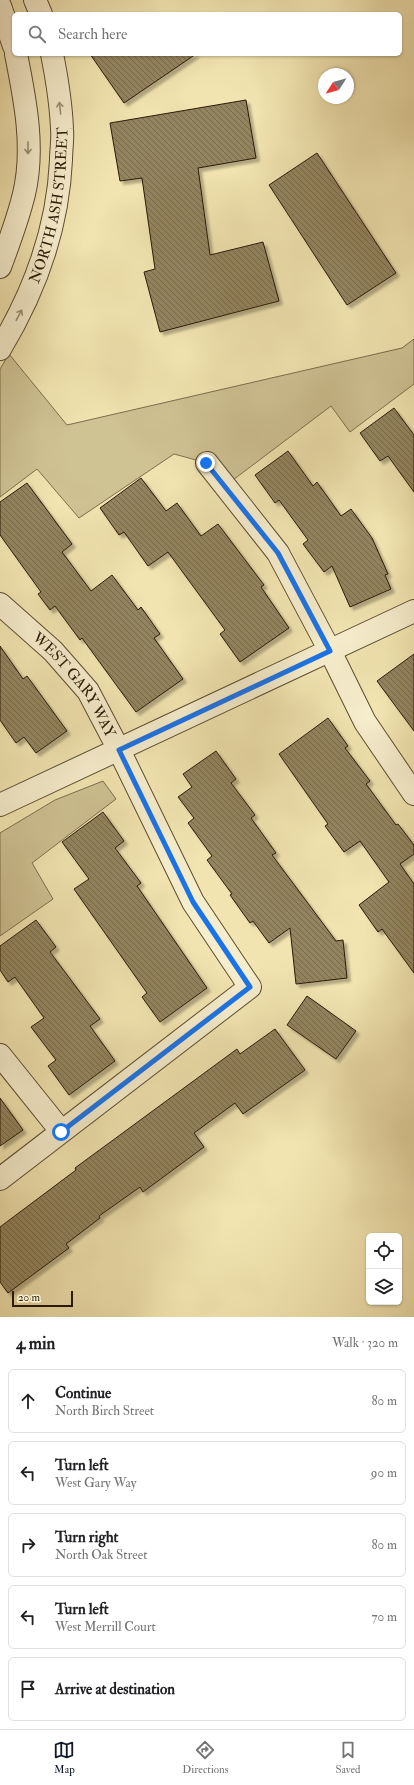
<!DOCTYPE html>
<html lang="en">
<head>
<meta charset="utf-8">
<style>
	body { margin:0; font-family:"IM FELL Double Pica",serif; background:#f6f6f6; color:#202124 }
	.controls { position:absolute; right:12px; bottom:12px; display:grid; overflow:hidden; border-radius:6px; box-shadow:0 1px 3px #0004 }
	.controls button { width:36px; height:36px; display:grid; place-items:center; padding:0; border:0; border-bottom:1px solid #e0e0e0; background:#fff; color:#202124; font:20px sans-serif }
	.compass { position:absolute; left:318px; top:68px; width:36px; height:36px; border-radius:50%; background:#fff; box-shadow:0 1px 3px #0004; rotate:234deg }
	.scale { position:absolute; left:12px; bottom:10px; width:61px; box-sizing:border-box; padding-left:4px; border:2px solid #2b1b07; border-top:0; font-size:11px; line-height:14px; white-space:nowrap; color:#2b1b07; -webkit-text-stroke:3px #f6edcc; paint-order:stroke }
	.stop { position:absolute; width:12px; height:12px; margin:-9px; border:3px solid #1a73e8; border-radius:50%; background:#fff }
	.stop.end { background:#1a73e8; border-color:#fff; box-shadow:0 1px 4px #0008 }
	.list { margin:0; padding:0; list-style:none }
	h2 { display:flex; justify-content:space-between; align-items:center; height:52px; margin:0; padding:0 16px; font-size:17px }
	h2 small { font-size:13px; font-weight:400; color:#757577 }
	.list li { display:grid; grid-template-columns:26px 1fr auto; gap:12px; align-items:center; box-sizing:border-box; height:64px; margin:0 8px 8px; padding:0 8px; border:1px solid #e0e0e0; border-radius:6px }
	.list b { display:block; font-size:15px; white-space:nowrap }
	.list p { margin:0; font-size:13px; white-space:nowrap; color:#757577 }
	.list em { font-size:13px; font-style:normal; color:#757577 }
	.icon { flex:none; width:22px; height:22px; fill:none; stroke:currentColor; stroke-width:2; stroke-linecap:round; stroke-linejoin:round }
	.map { position:relative; flex:none; width:414px; height:1317px; overflow:hidden }
	.search { position:absolute; background:#fff; box-shadow:0 1px 3px #0004; left:12px; right:12px; top:12px; height:44px; display:flex; align-items:center; gap:10px; box-sizing:border-box; padding:0 14px; border-radius:6px; color:#757577; font-size:15px }
	.sheet { height:412px; background:#fff }
	nav { display:flex; justify-content:space-around; align-items:center; box-sizing:border-box; height:56px; border-top:1px solid #e0e0e0; background:#fff; font-size:11px; color:#757577 }
	nav a { display:grid; justify-items:center; gap:2px }
	nav .on { color:#111827 }
	.map>svg:first-child { display:block }
	.park { fill:#cfc293; stroke:#7d6e4d }
	.building { fill:url(#building-back-hatch); stroke:#2b1b07; filter:url(#shadow) }
	.lines { fill:none; stroke-linecap:round; stroke-linejoin:round }
	.minor-casing { stroke:#5c4d31; stroke-width:24 }
	.minor { stroke:#f6edcc; stroke-width:22 }
	.oneway { stroke:#9b8e73 }
	.route { stroke:#1a73e8; stroke-width:5 }
	.labels { text-anchor:middle; stroke-width:3; stroke-linejoin:round; paint-order:stroke }
	.street-label { font-size:15px; fill:#2b1b07; stroke:#f6edcc }
</style>
</head>
<body>
<div class="map">
<svg width="414" height="1317" viewBox="0 0 414 1317">
	<defs>
		<pattern id="building-back-hatch" width="6" height="6" patternUnits="userSpaceOnUse"><rect width="6" height="6" fill="#92845f"/><path d="M-1 5l2 2M0 0l6 6M5-1l2 2" fill="none" stroke="#776b4c"/></pattern>
		<filter id="shadow"><feDropShadow dx="3.5" dy="3.5" stdDeviation="1" flood-color="#0004"/></filter>
	</defs>
	<rect width="100%" height="100%" fill="#f1e4b0"/>
	<filter id="stains"><feTurbulence type="fractalNoise" baseFrequency=".005" numOctaves="4"/><feColorMatrix values="0 0 0 0 .2 0 0 0 0 .09 0 0 0 0 .02 0 0 0 .5 -.17"/></filter>
	<radialGradient id="worn" r=".72"><stop offset=".6" stop-color="#630" stop-opacity="0"/><stop offset="1" stop-color="#630" stop-opacity=".3"/></radialGradient>
	<path class="park" d="M414 339V384L350 432 331 406 225 486 207 463 174 454 79 518 37 469 0 497V369L9 354 67 425 402 348Z
		M103 781 116 799 32 863 53 899 0 936V833L55 800Z"/>
	<path class="building" d="M90 54H196L124 103Z
		M246 100 256 158 198 168 210 255 263 242 279 301 160 332 144 272 155 269 142 178 120 181 110 123Z
		M317 153 396 273 347 305 269 185Z
		M394 408 414 435V492L388 456 380 461 360 433Z
		M288 451 313 486 317 482 341 516 351 509 372 538 388 574 385 575 391 589 350 607 332 566 324 572 303 544 308 540 279 500 275 503 255 475Z
		M141 478 166 511 177 503 201 536 218 524 264 585 261 587 289 628 240 662 220 634 225 630 168 552 148 566 124 532 119 535 100 508Z
		M27 483 72 544 62 552 91 591 112 575 138 610 141 607 160 634 154 638 183 679 136 712 82 638 80 640 55 606 50 610 38 594 41 592 0 535V502Z
		M0 646 23 679 27 676 67 731 36 753 24 737 16 743 0 720Z
		M414 654V731L377 681Z
		M328 718 348 746 345 748 370 781 366 784 396 825 398 824 414 845V854L400 864 414 884V973L382 929 378 932 359 905 389 882 360 841 344 852 325 826 328 824 279 754Z
		M216 751 236 779 231 783 255 815 251 818 276 853 272 855 336 941 343 940 347 978 296 984 290 928 269 943 253 921 250 923 230 895 232 894 207 860 212 856 188 823 194 818 178 797 192 787 183 774Z
		M103 812 124 841 115 848 141 883 137 886 207 988 160 1022 142 997 147 993 74 889 89 879 62 842Z
		M36 920 56 947 50 952 100 1019 90 1026 115 1061 69 1095 48 1066 56 1060 31 1027 44 1018 15 977 8 982 0 970V946Z
		M307 996 356 1031 336 1059 287 1025Z
		M275 1029 305 1070 243 1114 235 1103 194 1133 204 1147 143 1192 140 1187 99 1216 100 1218 66 1244 69 1248 8 1293 0 1282V1227L76 1170 75 1168 237 1049 240 1054Z
		M0 1098 23 1130 0 1146Z"/>
	<g class="lines">
		<defs>
			<g id="minor">
				<path d="M35 0 41 14"/>
				<path d="M0 6 14 46"/>
				<path d="M0 267C9 243 18 219 24 194 35 148 25 99 16 54"/>
				<path id="s1" d="M0 349C35 291 58 228 61 160 61 150 63 139 62 129 61 104 57 79 52 54"/>
				<path d="M207 463 278 553 330 651 365 722 414 794"/>
				<path id="s2" d="M0 604 53 651 88 691 119 750 193 902 250 987 0 1179"/>
				<path d="M0 805 414 611"/>
				<path d="M0 1055 61 1131"/>
			</g>
		</defs>
		<use href="#minor" class="minor-casing"/>
		<use href="#minor" class="minor"/>
	</g>
	<defs><path id="oneway-shaft" d="M-6 0H5M1.5-3L5.5 0L1.5 3" fill="none" stroke-width="1.6" stroke-linecap="round" stroke-linejoin="round"/></defs>
	<g class="oneway">
		<use href="#oneway-shaft" transform="translate(60 108) rotate(-96)"/>
		<use href="#oneway-shaft" transform="translate(28 148) rotate(90)"/>
		<use href="#oneway-shaft" transform="translate(19 315) rotate(-62)"/>
	</g>
	<g class="lines">
		<path class="route" d="M61 1132 250 987 193 902 119 750 330 651 278 553 206 463"/>
	</g>
	<g class="labels">
		<g class="street-label">
			<text dy="5" stroke="none"><textPath href="#s1" startOffset="154">NORTH ASH STREET</textPath></text>
			<text dy="5" stroke="none"><textPath href="#s2" startOffset="111">WEST GARY WAY</textPath></text>
		</g>
	</g>
	<rect width="100%" height="100%" filter="url(#stains)"/>
	<rect width="100%" height="100%" fill="url(#worn)"/>
</svg>
<div class="controls">
<button><svg class="icon" aria-label="locate" viewBox="0 0 24 24"><circle cx="12" cy="12" r="6"/><path d="M12 2v4M12 18v4M2 12h4M18 12h4"/></svg></button>
<button><svg class="icon" aria-label="layers" viewBox="0 0 24 24"><path d="M12 4l9 5-9 5-9-5zM3 14l9 5 9-5"/></svg></button>
</div>
<svg class="compass" viewBox="-18 -18 36 36"><path d="M0-13l5 13h-10z" fill="#e53935"/><path d="M0 13l5-13h-10z" fill="#757577"/></svg>
<div class="scale">20 m</div>
<div class="stop" style="left:61px;top:1132px"></div>
<div class="stop end" style="left:206px;top:463px"></div>
<div class="search"><svg class="icon" aria-label="search" viewBox="0 0 24 24"><circle cx="10" cy="10" r="6"/><path d="M15 15l6 6"/></svg>Search here</div>
</div>
<section class="sheet">
<h2>4 min<small>Walk · 320 m</small></h2>
<ul class="list">
<li><svg class="icon" aria-label="ahead" viewBox="0 0 24 24"><path d="M12 20V5M6 11l6-6 6 6"/></svg><div><b>Continue</b><p>North Birch Street</p></div><em>80 m</em></li>
<li><svg class="icon" aria-label="left" viewBox="0 0 24 24"><path d="M17 20v-9H6M10 6l-5 5 5 5"/></svg><div><b>Turn left</b><p>West Gary Way</p></div><em>90 m</em></li>
<li><svg class="icon" aria-label="right" viewBox="0 0 24 24"><path d="M7 20v-9h11M14 6l5 5-5 5"/></svg><div><b>Turn right</b><p>North Oak Street</p></div><em>80 m</em></li>
<li><svg class="icon" aria-label="left" viewBox="0 0 24 24"><path d="M17 20v-9H6M10 6l-5 5 5 5"/></svg><div><b>Turn left</b><p>West Merrill Court</p></div><em>70 m</em></li>
<li><svg class="icon" aria-label="arrive" viewBox="0 0 24 24"><path d="M6 21V4h12l-3 4 3 4H6"/></svg><div><b>Arrive at destination</b></div></li>
</ul>
</section>
<nav>
<a class="on"><svg class="icon" aria-label="map" viewBox="0 0 24 24"><path d="M3 6l6-2 6 2 6-2v14l-6 2-6-2-6 2zM9 4v14M15 6v14"/></svg>Map</a>
<a><svg class="icon" aria-label="directions" viewBox="0 0 24 24"><path d="M12 3l9 9-9 9-9-9zM9 14v-3h6M13 9l2 2-2 2"/></svg>Directions</a>
<a><svg class="icon" aria-label="saved" viewBox="0 0 24 24"><path d="M7 4h10v16l-5-4-5 4z"/></svg>Saved</a>
</nav>
</body>
</html>
